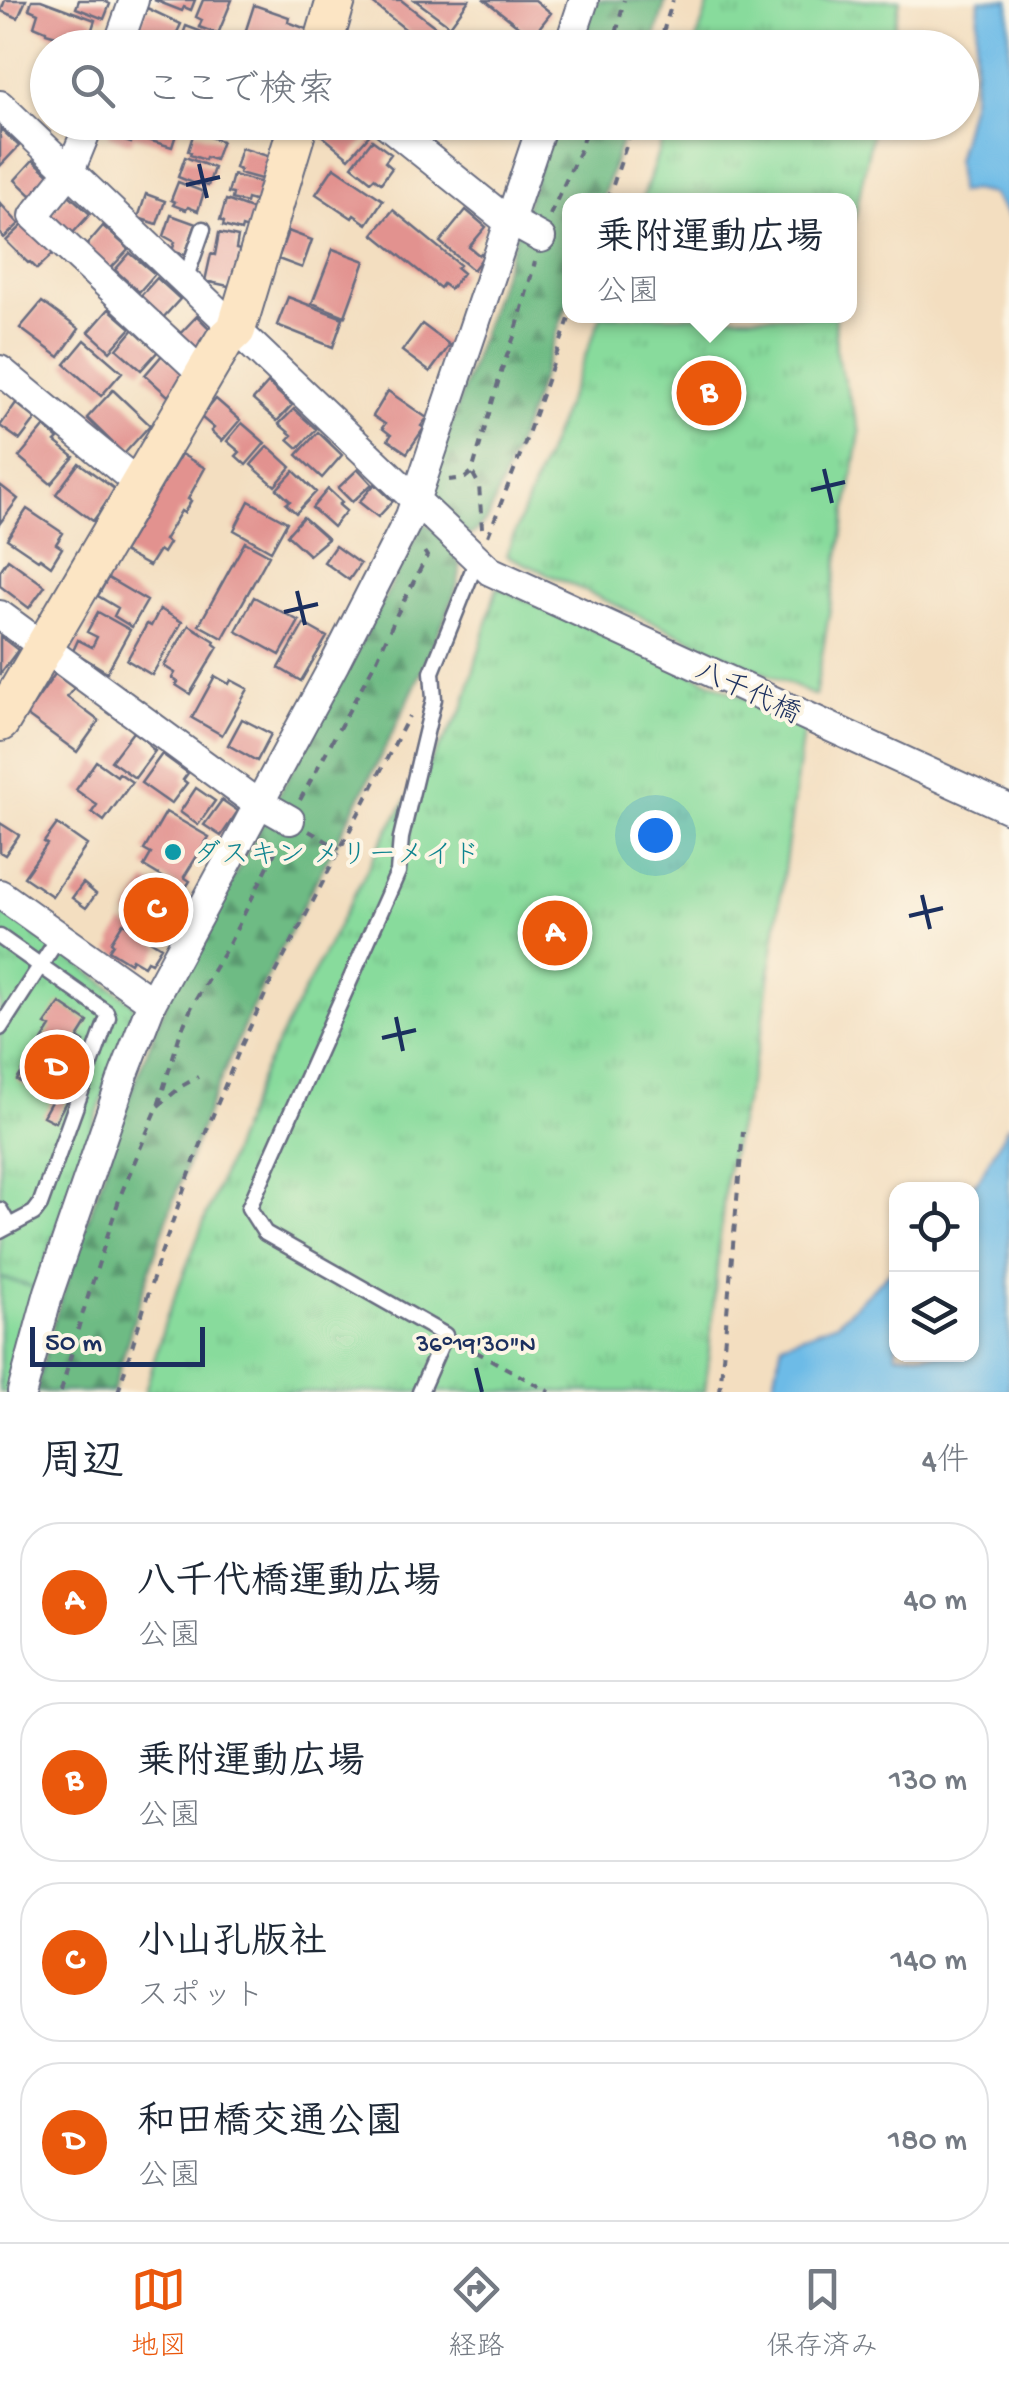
<!DOCTYPE html>
<html lang="ja">
<head>
<meta charset="utf-8">
<style>
	body { margin:0; font-family:"Gochi Hand","Klee One",sans-serif; background:#f6f6f7; color:#1f2937 }
	.controls { position:absolute; right:30px; bottom:30px; display:grid; overflow:hidden; border-radius:20px; box-shadow:0 2px 8px #0004 }
	.controls button { width:90px; height:90px; display:grid; place-items:center; padding:0; border:0; border-bottom:2px solid #e0e1e3; background:#fff; color:#1f2937; font:50px sans-serif }
	.scale { position:absolute; left:30px; bottom:25px; width:175px; box-sizing:border-box; padding-left:10px; border:5px solid #1b2f5e; border-top:0; font-size:28px; line-height:35px; white-space:nowrap; color:#1b2f5e; -webkit-text-stroke:8px #fcf5e5; paint-order:stroke }
	.you { position:absolute; left:655px; top:835px; width:35px; height:35px; margin:-25px; border:8px solid #fff; border-radius:50%; background:#1a73e8; box-shadow:0 0 0 15px #1a73e833 }
	.badge { display:grid; place-items:center; width:65px; height:65px; border-radius:50%; background:#ea580c; color:#fff; font-size:32px; font-weight:700 }
	.pin { position:absolute; translate:-50% -50%; border:5px solid #fff; box-shadow:0 2px 10px #0006 }
	.popup { position:absolute; left:562px; top:193px; width:295px; height:130px; box-sizing:border-box; display:grid; place-content:center; border-radius:20px; background:#fff; filter:drop-shadow(0 2px 8px #0005); font-size:32px; white-space:nowrap; color:#747a83 }
	.popup b { font-size:38px; color:#1f2937 }
	.popup::after { content:''; position:absolute; left:50%; top:100%; margin-left:-20px; border:20px solid transparent; border-top-color:#fff }
	.list { margin:0; padding:0; list-style:none }
	h2 { display:flex; justify-content:space-between; align-items:center; height:130px; margin:0; padding:0 40px; font-size:42px }
	h2 small { font-size:32px; font-weight:400; color:#747a83 }
	.list li { display:grid; grid-template-columns:65px 1fr auto; gap:30px; align-items:center; box-sizing:border-box; height:160px; margin:0 20px 20px; padding:0 20px; border:2px solid #e0e1e3; border-radius:40px }
	.list b { display:block; font-size:38px; white-space:nowrap }
	.list p { margin:0; font-size:32px; white-space:nowrap; color:#747a83 }
	.list em { font-size:32px; font-style:normal; color:#747a83 }
	.icon { flex:none; width:55px; height:55px; fill:none; stroke:currentColor; stroke-width:2; stroke-linecap:round; stroke-linejoin:round }
	.map { position:relative; flex:none; width:1009px; height:1392px; overflow:hidden }
	.search { position:absolute; background:#fff; box-shadow:0 2px 8px #0004; left:30px; right:30px; top:30px; height:110px; display:flex; align-items:center; gap:25px; box-sizing:border-box; padding:0 35px; border-radius:55px; color:#747a83; font-size:38px }
	.sheet { height:850px; background:#fff }
	nav { display:flex; justify-content:space-around; align-items:center; box-sizing:border-box; height:140px; border-top:2px solid #e0e1e3; background:#fff; font-size:28px; color:#747a83 }
	nav a { display:grid; justify-items:center; gap:5px }
	nav .on { color:#ea580c }
	.map>svg:first-child { display:block }
	.grass { fill:#88db9c; stroke:#52857d; stroke-width:2.5 }
	.forest { fill:url(#forest-firs); stroke:#447571; stroke-width:2.5 }
	.park { fill:url(#park-tufts); stroke:#52857d; stroke-width:2.5 }
	.water { fill:#6dbbe7; stroke:#4475a2; stroke-width:2.5 }
	.building { fill:#e2928f }
	.lines { fill:none; stroke-linecap:round; stroke-linejoin:round }
	.lane-casing { stroke:#676c80; stroke-width:19 }
	.street-casing { stroke:#676c80; stroke-width:32 }
	.secondary-casing { stroke:#676c80; stroke-width:42 }
	.path { stroke:#676c80; stroke-width:4; stroke-dasharray:8 8; stroke-linecap:butt }
	.lane { stroke:#fff; stroke-width:14 }
	.street { stroke:#fff; stroke-width:28 }
	.secondary { stroke:#fce5c4; stroke-width:38 }
	.ticks { fill:none; stroke:#1b2f5e; stroke-width:4 }
	.culture-dot { fill:#0f9aa8; stroke:#fcf5e5; stroke-width:4 }
	.labels { text-anchor:middle; stroke-width:8; stroke-linejoin:round; paint-order:stroke }
	.street-label { font-size:28px; fill:#1b2f5e; stroke:#fcf5e5 }
	.culture-label { font-size:28px; fill:#0d838f; stroke:#fcf5e5; text-anchor:start }
	.ticks-label { font-size:25px; text-anchor:middle; fill:#1b2f5e; stroke:#fcf5e5; stroke-width:8; stroke-linejoin:round; paint-order:stroke }
</style>
</head>
<body>
<div class="map">
<svg width="1009" height="1392" viewBox="0 0 1009 1392">
	<defs>
		<pattern id="forest-firs" width="22" height="20" patternUnits="userSpaceOnUse" patternTransform="scale(2.5)"><rect width="22" height="20" fill="#6ebb84"/><path d="M5 1l3.5 6h-7zM16 11l3.5 6h-7z" fill="#5a986f"/></pattern>
		<pattern id="park-tufts" width="24" height="20" patternUnits="userSpaceOnUse" patternTransform="scale(2.5)"><rect width="24" height="20" fill="#88db9c"/><path d="M3 7l-1-3M5 7V3M7 7l1-3M15 17l-1-3M17 17v-4M19 17l1-3" fill="none" stroke="#75bc89"/></pattern>
	</defs>
	<rect width="100%" height="100%" fill="#fcf5e5"/>
	<filter id="ink" filterUnits="userSpaceOnUse"><feTurbulence type="fractalNoise" baseFrequency=".01" numOctaves="2"/><feDisplacementMap in="SourceGraphic" scale="20" xChannelSelector="R" yChannelSelector="G"/><feConvolveMatrix kernelMatrix="1 2 1 2 8 2 1 2 1" color-interpolation-filters="sRGB"/></filter>
	<filter id="wash" filterUnits="userSpaceOnUse"><feTurbulence type="fractalNoise" baseFrequency=".0048" numOctaves="4" result="noise"/><feDisplacementMap in="SourceGraphic" scale="40" xChannelSelector="R" yChannelSelector="G"/><feGaussianBlur stdDeviation="2.25" result="paint"/><feColorMatrix in="noise" values="0 0 0 0 0 0 0 0 0 0 0 0 0 0 0 0 0 1.4 0 .05"/><feComposite in="paint" operator="in"/></filter>
	<g filter="url(#wash)">
		<rect width="100%" height="100%" fill="#f3dec0"/>
		<path class="grass" d="M0 1277 36 1288 10 1392H0Z"/>
		<path class="forest" d="M595 0H666L652 47 579 48Z
			M554 123H627L602 200H569V299L528 415 488 519 475 532 469 536 431 499 428 492Z
			M424 522C437 534 461 549 460 569 460 590 438 633 429 654 382 763 321 866 269 973 203 1108 153 1247 113 1392H35L56 1314 131 1092 168 997 346 671Z"/>
		<path class="park" d="M710 0H900L890 47H694Z
			M668 123H874L849 246V200H642Z
			M601 316H835L836 354 860 432 815 696 506 555Z
			M497 587 804 724 762 1031 726 1175 705 1392H145L166 1319 262 1073 385 835 463 709Z
			M0 908 133 1003 134 1009 36 1288 0 1277Z"/>
		<path class="water" d="M979 0H1009V218L992 194 971 190 959 193 956 161 972 98Z
			M1009 1124V1392H772L782 1343 837 1323 896 1266V1354H972L970 1189 980 1177Z"/>
		<g id="blocks">
			<path class="building" d="M5 0H26L18 18 1 11Z
				M32 0H41L95 20 87 45 46 33V31L34 26 38 13 29 9Z
				M79 0H107L106 2 110 4 104 19 76 8Z
				M154 0H195L191 10 184 7 182 11Z
				M203 0H232L218 34 199 27 202 20 196 17Z
				M373 0H401L442 32 429 48 371 2Z
				M415 0H469L450 26Z
				M485 0H535L551 13 532 37Z
				M254 5 289 17 288 22 309 30 303 48H281L244 36Z
				M147 8 181 24 170 47 164 43 162 48 141 38 143 33 137 30Z
				M186 26 218 38 215 48H178Z
				M112 122H180L172 147 134 136 131 143 108 136Z
				M318 122H360L372 132 349 158 320 134 323 131 316 125Z
				M0 128 19 146 0 166Z
				M194 132 222 141 215 160 206 157 205 160 190 155 191 152 188 151Z
				M372 140 391 154 385 162 392 168 381 183 374 178 371 181 352 166Z
				M241 148 271 157 265 177 262 176 261 179 239 173 240 170 235 168Z
				M185 157 214 168 208 186 199 183 198 185 178 177Z
				M33 160 52 177 34 198 15 180Z
				M334 167 383 200 367 224 354 215 352 218 316 194Z
				M233 175 262 183 257 202 247 199 246 203 232 199 233 194 228 193Z
				M178 182 204 192 198 211 188 207 186 210 173 205 175 202 171 200Z
				M68 194 90 214 71 235 49 215Z
				M146 194 165 201 157 224 138 218Z
				M226 200 254 210 248 229 242 227 241 231 223 226 224 222 220 220Z
				M0 203 19 224 4 238 0 233Z
				M393 210 460 265 457 268 463 273 450 289 443 284 440 288 373 234Z
				M466 210 486 227 469 247 479 255 481 253 484 256 473 270 440 242Z
				M171 215 196 224 185 255 172 251 175 242 164 236Z
				M26 222 55 252 37 269 30 262 28 263 6 241Z
				M103 226 129 249 110 269 85 247Z
				M288 231 312 240 302 268 278 259Z
				M219 233 238 237 236 249 240 250 233 287 205 281 211 254 215 255Z
				M333 249 365 261 345 316 312 303Z
				M130 253 155 274 139 292 115 270Z
				M157 278 180 299 161 320 138 299Z
				M288 297 343 318 333 347 277 325Z
				M42 302 79 329 59 357 20 328Z
				M109 309 131 328 110 351 89 332Z
				M197 316 210 329 200 341 204 344 195 354 177 337Z
				M422 324 450 345 430 372 402 351Z
				M135 328 159 350 141 370 117 349Z
				M85 340 122 372 101 396 65 364Z
				M163 354 187 375 168 396 145 375Z
				M268 383 292 405 277 421 253 400Z
				M113 390 150 425 124 454 87 418Z
				M388 391 427 418 421 426 424 428 407 453 388 440 391 435 382 428 385 424 373 416Z
				M216 399 240 420 222 441 211 431 214 428 201 417Z
				M16 403 36 419 20 440 0 426Z
				M294 409 316 429 298 448 288 439 292 435 279 424Z
				M242 423 265 443 246 465 236 456 240 452 227 441Z
				M44 427 58 439 55 442 74 457 51 484 19 457Z
				M318 432 342 455 322 478 297 455Z
				M268 446 291 467 275 486 251 465Z
				M181 454 205 468 188 499 191 501 184 513 181 511 164 540 169 543 163 553 159 550 149 566 123 552Z
				M79 463 116 490 93 521 56 494Z
				M358 469 372 484 352 502 338 488Z
				M294 471 316 492 296 513 286 504 290 501 277 489Z
				M375 484 393 501 378 517 359 502Z
				M0 485 18 499 0 523Z
				M328 489 342 502 339 505 346 511 333 527 312 508Z
				M249 501 287 522 271 551 234 530Z
				M27 509 63 533 56 544 62 548 51 566 40 558 38 560 7 539Z
				M303 517 328 539 309 555 287 535Z
				M245 542 269 555 223 638 199 625Z
				M335 546 360 564 349 580 324 562Z
				M8 559 45 586 29 608 0 586V571Z
				M108 578 147 601 132 627 114 616 118 608 98 596Z
				M254 597 299 621 280 655 236 631Z
				M160 609 182 622 152 675 127 660 147 624 151 626Z
				M98 612 130 630 107 672 73 651 78 640 92 647 97 637 87 632Z
				M304 624 327 637 301 681 279 668Z
				M189 625 215 641 214 644 218 647 190 694 176 685 178 682 172 678 175 673 164 666Z
				M0 636 18 650 0 674Z
				M55 674 74 688 67 697 99 721 77 752 26 715Z
				M215 676 229 684 231 680 248 689 222 735 192 718Z
				M242 719 271 734 257 761 228 745Z
				M133 732 150 744 149 746 155 751 135 778 111 761Z
				M162 754 188 773 183 780 187 783 171 804 141 783Z
				M96 761 117 776 119 773 132 782 104 821 92 812 97 805 76 790Z
				M196 788 215 801 198 825 180 812Z
				M222 800 238 811 221 836 204 825Z
				M166 812 209 837 184 877 190 881 184 890 144 866 151 854 144 850Z
				M0 823 19 835 5 855 0 852Z
				M57 824 87 845 52 896 24 877 47 844 44 842Z
				M146 881 186 905 170 932 153 922 150 928 127 914Z
				M83 883 96 894 86 908 72 898Z
				M123 923 161 947 151 963 147 961 144 966 132 959 130 963 109 950 113 944 111 942Z
				M60 1003 88 1022 78 1038 84 1042 46 1099 17 1080 51 1027 45 1024Z
				M58 1089 69 1096 55 1122 43 1116Z"/>
		</g>
	</g>
	<g filter="url(#ink)">
		<use href="#blocks" fill-opacity="0" stroke="#676c80" stroke-width="2.5"/>
		<g class="lines">
			<defs>
				<path id="lane" d="M185 280 203 229
					M0 937 106 1012 108 1017 40 1205 34 1213 0 1231
					M0 1028 59 937
					M0 1210 9 1226
					M420 1392 445 1335 265 1233 249 1208 398 872 401 838 434 699 432 672 478 557"/>
				<path id="street" d="M117 48 134 0
					M568 48 584 0
					M0 105 490 571 1009 809
					M90 122 70 171 34 216 205 376
					M384 122 510 223
					M510 221 541 238
					M0 370 141 486
					M0 615 259 805
					M260 803 290 820
					M0 894 152 1002
					M22 1392 49 1292 124 1074 152 1002 335 663 410 516 543 122"/>
				<path id="secondary" d="M322 48 336 0
					M0 722 224 341 236 330 299 122"/>
			</defs>
			<use href="#lane" class="lane-casing"/>
			<use href="#street" class="street-casing"/>
			<use href="#secondary" class="secondary-casing"/>
			<path class="path" d="M613 48 624 0
				M658 48 673 0
				M608 200 634 122
				M550 215 580 150 588 122
				M473 474 479 485 482 528
				M449 480 465 478 472 472 502 369 515 334 535 262
				M488 536 524 445 570 316
				M300 800 377 659 397 614 427 556 421 547
				M309 831 340 849
				M158 1106 182 1086 198 1077
				M462 1344 550 1392
				M61 1392 80 1322 112 1221 121 1194 158 1106 180 1034 192 1006 229 944 279 844
				M118 1392 159 1259 195 1159 239 1051 269 986 409 716
				M720 1392 743 1132"/>
			<use href="#lane" class="lane"/>
			<use href="#street" class="street"/>
			<use href="#secondary" class="secondary"/>
		</g>
	</g>
	<path class="ticks" d="M199 164 207 198M186 185 220 177M824 469 832 503M811 490 845 482M297 591 305 625M284 612 318 604M922 895 930 929M909 916 943 908M396 1017 403 1051M382 1038 416 1030M476 1368 482 1392"/>
	<circle class="culture-dot" cx="173" cy="852" r="10"/>
	<g class="labels">
		<g class="street-label">
			<text transform="translate(749 690) rotate(25)" y="10">八千代橋</text>
		</g>
		<g class="culture-label">
			<text x="193" y="862">ダスキン メリーメイド</text>
		</g>
	</g>
	<g class="ticks-label">
		<text x="476" y="1351">36°19'30"N</text>
	</g>
</svg>
<div class="controls">
<button><svg class="icon" aria-label="locate" viewBox="0 0 24 24"><circle cx="12" cy="12" r="6"/><path d="M12 2v4M12 18v4M2 12h4M18 12h4"/></svg></button>
<button><svg class="icon" aria-label="layers" viewBox="0 0 24 24"><path d="M12 4l9 5-9 5-9-5zM3 14l9 5 9-5"/></svg></button>
</div>
<div class="scale">50 m</div>
<div class="you"></div>
<div class="pin badge" style="left:555px;top:933px">A</div>
<div class="pin badge" style="left:709px;top:393px">B</div>
<div class="popup"><b>乗附運動広場</b>公園</div>
<div class="pin badge" style="left:156px;top:910px">C</div>
<div class="pin badge" style="left:57px;top:1067px">D</div>
<div class="search"><svg class="icon" aria-label="search" viewBox="0 0 24 24"><circle cx="10" cy="10" r="6"/><path d="M15 15l6 6"/></svg>ここで検索</div>
</div>
<section class="sheet">
<h2>周辺<small>4件</small></h2>
<ul class="list">
<li><span class="badge">A</span><div><b>八千代橋運動広場</b><p>公園</p></div><em>40 m</em></li>
<li><span class="badge">B</span><div><b>乗附運動広場</b><p>公園</p></div><em>130 m</em></li>
<li><span class="badge">C</span><div><b>小山孔版社</b><p>スポット</p></div><em>140 m</em></li>
<li><span class="badge">D</span><div><b>和田橋交通公園</b><p>公園</p></div><em>180 m</em></li>
</ul>
</section>
<nav>
<a class="on"><svg class="icon" aria-label="map" viewBox="0 0 24 24"><path d="M3 6l6-2 6 2 6-2v14l-6 2-6-2-6 2zM9 4v14M15 6v14"/></svg>地図</a>
<a><svg class="icon" aria-label="directions" viewBox="0 0 24 24"><path d="M12 3l9 9-9 9-9-9zM9 14v-3h6M13 9l2 2-2 2"/></svg>経路</a>
<a><svg class="icon" aria-label="saved" viewBox="0 0 24 24"><path d="M7 4h10v16l-5-4-5 4z"/></svg>保存済み</a>
</nav>
</body>
</html>
